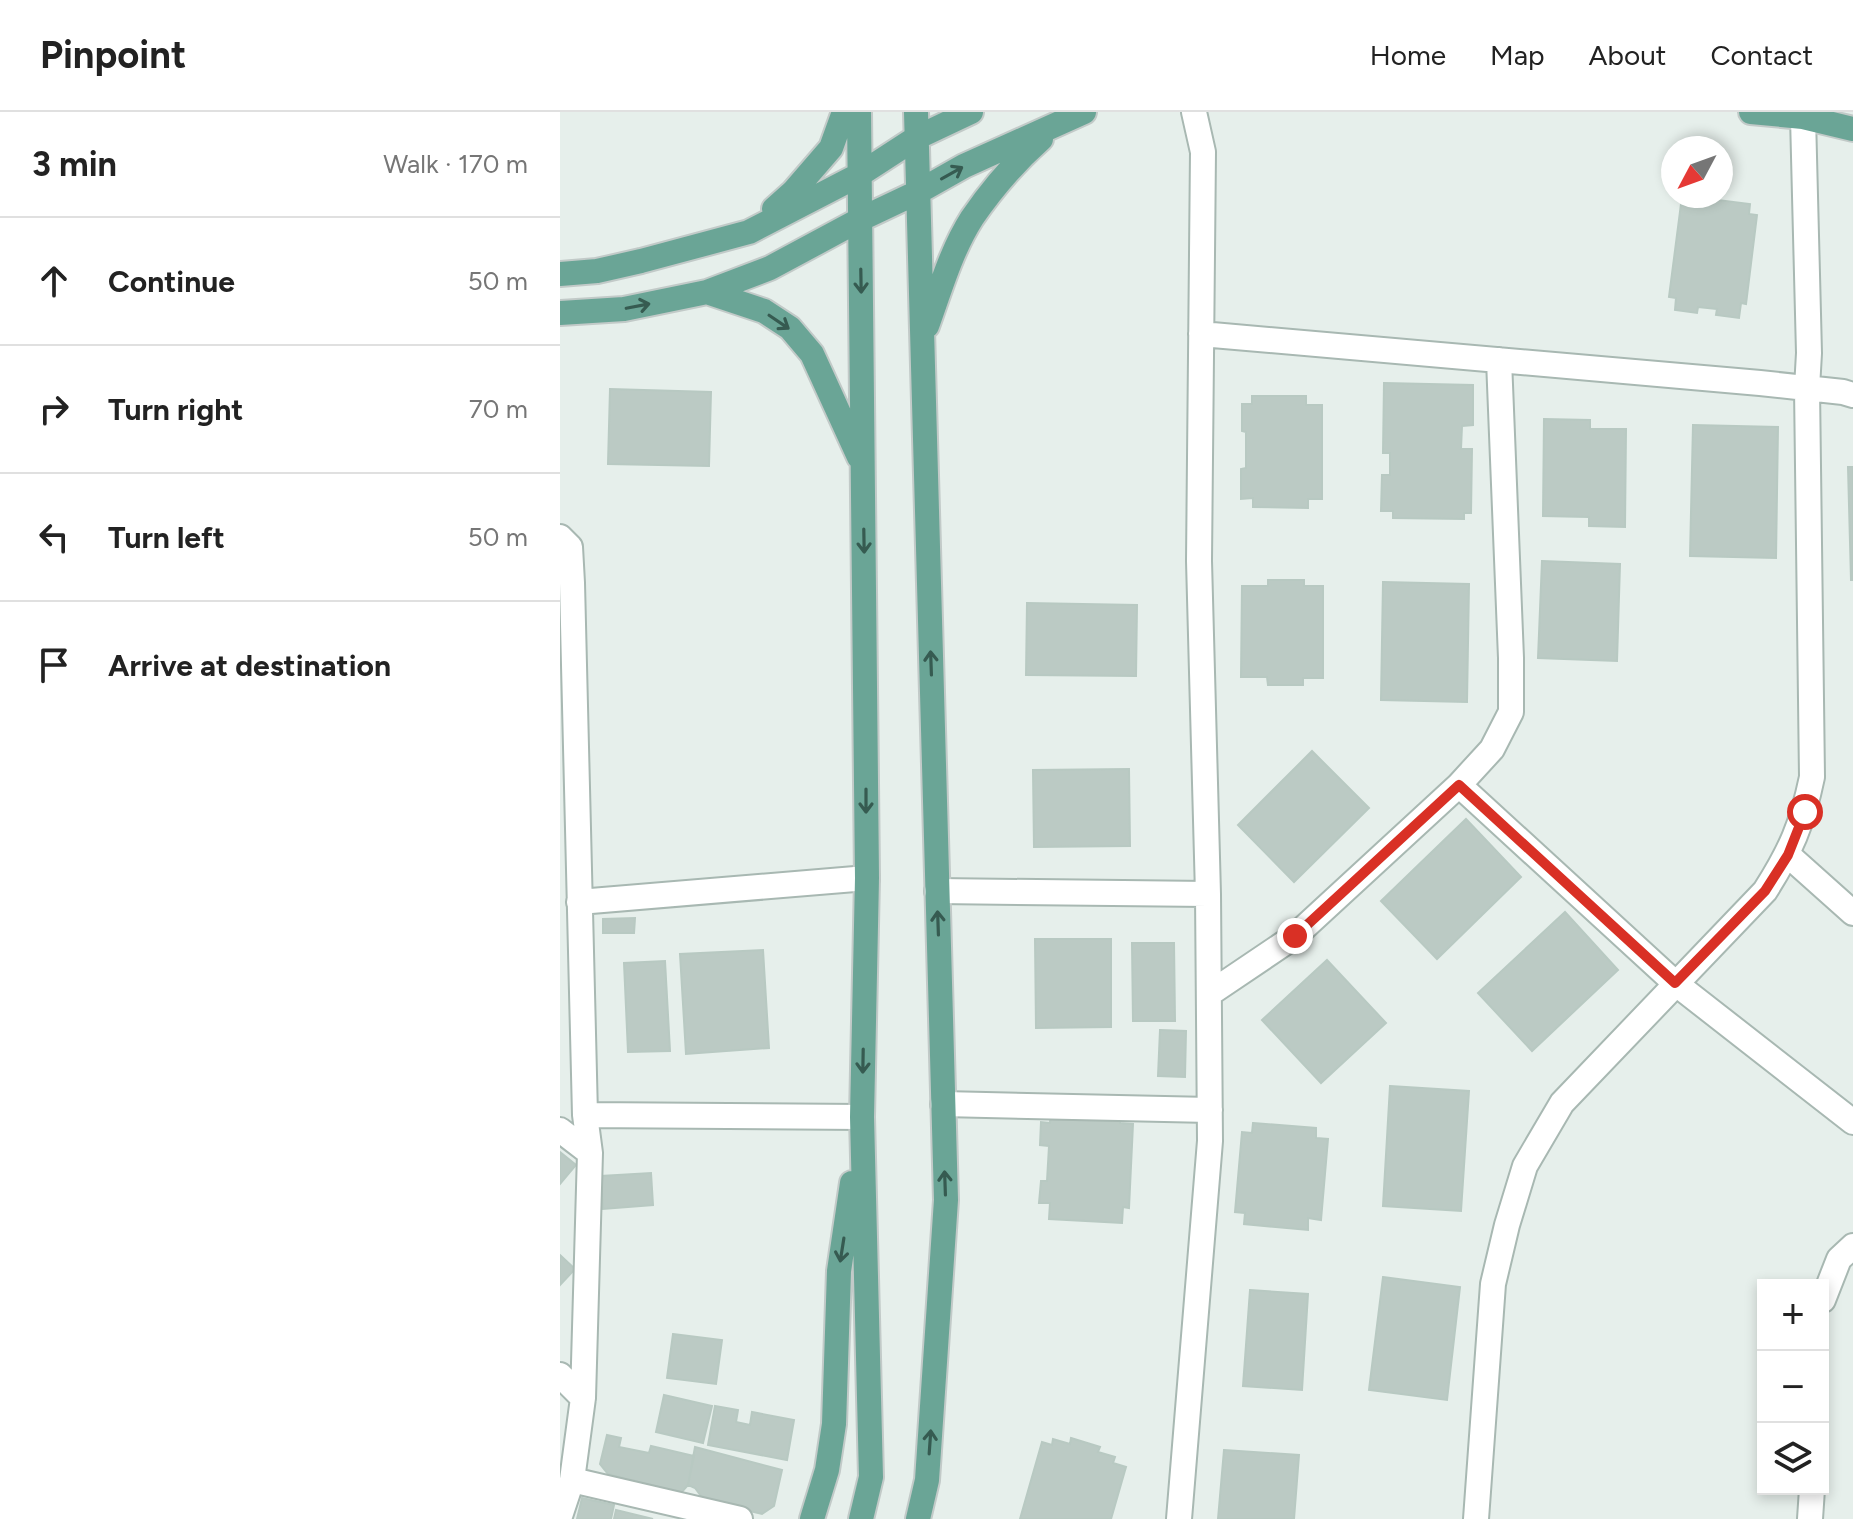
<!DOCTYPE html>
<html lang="en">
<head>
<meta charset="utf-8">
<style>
	body { margin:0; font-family:Figtree,sans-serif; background:#f6f6f6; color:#222 }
	.controls { position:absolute; right:24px; bottom:24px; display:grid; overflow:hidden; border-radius:0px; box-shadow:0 4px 12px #0003 }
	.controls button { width:72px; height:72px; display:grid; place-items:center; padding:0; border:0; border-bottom:2px solid #e0e0e0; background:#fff; color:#222; font:40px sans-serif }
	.compass { position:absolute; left:1101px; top:24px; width:72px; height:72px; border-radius:50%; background:#fff; box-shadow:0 4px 12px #0003; rotate:229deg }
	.stop { position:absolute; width:24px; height:24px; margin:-18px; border:6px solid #d93025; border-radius:50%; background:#fff }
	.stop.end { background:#d93025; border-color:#fff; box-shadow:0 2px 8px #0008 }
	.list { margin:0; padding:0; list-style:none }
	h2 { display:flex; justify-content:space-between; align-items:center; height:104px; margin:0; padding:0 32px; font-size:34px }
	h2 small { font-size:26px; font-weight:400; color:#767676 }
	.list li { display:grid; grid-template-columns:52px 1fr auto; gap:24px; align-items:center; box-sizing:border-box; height:128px; padding:0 32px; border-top:2px solid #e0e0e0 }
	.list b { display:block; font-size:30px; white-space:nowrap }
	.list em { font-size:26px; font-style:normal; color:#767676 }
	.icon { flex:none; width:44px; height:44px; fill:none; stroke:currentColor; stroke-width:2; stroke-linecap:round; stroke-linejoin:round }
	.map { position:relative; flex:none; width:1293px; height:1407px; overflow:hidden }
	header { display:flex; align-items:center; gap:48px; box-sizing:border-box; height:112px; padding:0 40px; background:#fff; border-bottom:2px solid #e0e0e0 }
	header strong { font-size:38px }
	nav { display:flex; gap:44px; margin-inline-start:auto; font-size:28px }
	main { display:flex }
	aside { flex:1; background:#fff }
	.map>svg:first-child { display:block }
	.building { fill:#bbcac4; stroke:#b8c9c2; stroke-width:2 }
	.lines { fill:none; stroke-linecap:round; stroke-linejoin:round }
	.minor-casing { stroke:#a8b8b2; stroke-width:28 }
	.major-casing { stroke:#c2cac8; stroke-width:28 }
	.minor { stroke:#fff; stroke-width:24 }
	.major { stroke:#6aa596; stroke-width:24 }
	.oneway { stroke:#365b51 }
	.route { stroke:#d93025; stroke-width:10 }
</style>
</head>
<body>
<header>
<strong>Pinpoint</strong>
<nav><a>Home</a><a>Map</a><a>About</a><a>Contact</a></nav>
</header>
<main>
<aside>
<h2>3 min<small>Walk · 170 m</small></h2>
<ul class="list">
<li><svg class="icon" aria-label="ahead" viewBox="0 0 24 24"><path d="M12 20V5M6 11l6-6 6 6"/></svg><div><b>Continue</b></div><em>50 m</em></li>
<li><svg class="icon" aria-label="right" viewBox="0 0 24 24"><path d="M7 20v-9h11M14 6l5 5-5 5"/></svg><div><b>Turn right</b></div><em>70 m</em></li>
<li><svg class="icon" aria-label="left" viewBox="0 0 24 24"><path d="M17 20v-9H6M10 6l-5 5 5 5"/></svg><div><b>Turn left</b></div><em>50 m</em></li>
<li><svg class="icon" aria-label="arrive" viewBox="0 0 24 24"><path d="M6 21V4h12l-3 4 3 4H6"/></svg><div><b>Arrive at destination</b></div></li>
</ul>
</aside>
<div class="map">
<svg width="1293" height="1407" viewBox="0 0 1293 1407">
	<rect width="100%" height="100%" fill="#e6efeb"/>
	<path class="building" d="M1126 84 1190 92 1189 102 1197 103 1186 192 1181 191 1179 206 1156 203 1157 197 1138 195 1137 201 1115 198 1116 186 1109 185 1121 92 1125 93Z
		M824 271 913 273V313L902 314 901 337H912L911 401H904V407L833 406V399H821L822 363H830V341H823Z
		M50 277 151 280 149 354 48 352Z
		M692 284H746V293H762V387H748V396L693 395V386L681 387V357L686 356V320L682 319V292H692Z
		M984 307 1030 308V317H1066L1065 415 1029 414V405L983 404Z
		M1133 313 1218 315 1216 446 1130 444Z
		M1288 355H1293V468H1291Z
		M982 449 1060 452 1057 549 978 546Z
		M708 468H744V474H763V566H743V573H708L707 565H681L682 474H708Z
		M823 470 909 472 907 590 821 588Z
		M467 491 577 493 576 564 466 563Z
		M752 639 809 696 734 770 678 713Z
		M569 657 570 734 474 735 473 658Z
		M906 707 961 765 877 847 821 789Z
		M1005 800 1058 858 972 939 918 881Z
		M75 806 74 821H43V807Z
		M475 827H551V915L476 916Z
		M572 831H614L615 909H573Z
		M203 838 209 936 126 942 120 842Z
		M767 848 826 911 761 971 702 908Z
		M105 849 110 939 68 940 64 851Z
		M600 918 626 919 625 965 598 964Z
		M830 974 909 979 901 1099 823 1094Z
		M491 998 561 1002 560 1011 573 1012 569 1096 563 1095 562 1111 489 1107 490 1091H479L481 1069H487L489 1034 480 1033 481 1010 490 1011Z
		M693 1011 756 1016V1026L768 1027 761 1108 748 1106V1118L684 1112 685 1101 675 1100 682 1020 692 1021Z
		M0 1040 16 1053 0 1072Z
		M91 1061 93 1093 43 1097 41 1064Z
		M0 1143 15 1157 0 1173Z
		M823 1165 900 1175 887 1288 809 1278Z
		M690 1178 748 1182 742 1278 683 1274Z
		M113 1222 162 1228 156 1272 107 1266Z
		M104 1283 152 1294 143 1331 96 1320Z
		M155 1294 178 1298 176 1310 190 1313 192 1300 234 1308 227 1348 148 1333Z
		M47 1323 61 1326 59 1335 89 1341 91 1334 134 1344 128 1373 121 1381 48 1362 40 1352Z
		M511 1326 540 1335 538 1340 555 1345 553 1351 566 1355 551 1407H460L482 1330 492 1333 493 1327 510 1332Z
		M135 1335 222 1358 214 1394 202 1402 144 1388 135 1376 128 1373Z
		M664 1338 739 1343 734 1407H658Z
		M22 1386 54 1393 51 1407H17Z
		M56 1398 93 1407H54Z"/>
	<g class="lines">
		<defs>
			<path id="minor" d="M641 222 1200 271 1283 280 1293 283
				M0 425 10 435 12 471 25 1003 30 1041 23 1286 12 1368 0 1404
				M899 673 1115 871 1293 1010
				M1228 743 1293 801
				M377 779 648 782
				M19 790 307 766
				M649 882 735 824 899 673 932 637 951 600V546L939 248
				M383 992 650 998
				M25 1003 302 1005
				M0 1018 30 1041
				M1263 1188 1279 1147 1293 1134
				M0 1263 23 1286
				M12 1368 180 1407
				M619 1407 650 1029 648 782 639 449 643 40 634 0
				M916 1407 933 1172 947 1113 965 1054 1002 991 1205 779C1231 738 1242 713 1252 665L1247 276 1249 241 1243 5
				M1250 1407 1252 1377"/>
			<path id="major" d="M299 0 307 766 302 1005 311 1365 301 1407
				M356 0 386 1088 367 1368 358 1407
				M1191 0 1243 5 1293 17
				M214 97 233 80 271 36 284 0
				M0 162 37 159 81 149 189 120 299 63 356 26 411 0
				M147 180 204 199 230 216 252 242 299 345
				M0 201 64 197 147 180 210 156 301 107 358 80 404 54 524 0
				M367 214C380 178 391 139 412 106 432 77 455 50 481 27
				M252 1407 267 1358 274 1312 279 1159 292 1071"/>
		</defs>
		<use href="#minor" class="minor-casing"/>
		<use href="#major" class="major-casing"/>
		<use href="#minor" class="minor"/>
		<use href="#major" class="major"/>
	</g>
	<defs><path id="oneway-shaft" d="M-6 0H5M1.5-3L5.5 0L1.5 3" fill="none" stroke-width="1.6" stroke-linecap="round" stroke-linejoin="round" transform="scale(2)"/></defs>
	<g class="oneway">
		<use href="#oneway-shaft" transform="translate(392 61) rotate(-29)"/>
		<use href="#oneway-shaft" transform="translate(301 169) rotate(89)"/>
		<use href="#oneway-shaft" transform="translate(78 194) rotate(-11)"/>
		<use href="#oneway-shaft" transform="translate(219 210) rotate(34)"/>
		<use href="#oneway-shaft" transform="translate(304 429) rotate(89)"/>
		<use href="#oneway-shaft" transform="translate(371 551) rotate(-92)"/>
		<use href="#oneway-shaft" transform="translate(306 689) rotate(90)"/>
		<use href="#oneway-shaft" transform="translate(378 811) rotate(-92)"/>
		<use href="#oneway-shaft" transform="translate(303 949) rotate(91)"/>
		<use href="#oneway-shaft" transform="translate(385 1071) rotate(-92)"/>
		<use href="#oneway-shaft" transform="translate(282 1138) rotate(99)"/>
		<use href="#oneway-shaft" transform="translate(370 1330) rotate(-86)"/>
	</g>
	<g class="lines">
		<path class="route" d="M735 824 899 673 1115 871 1205 779 1228 743 1245 700"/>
	</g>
</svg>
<div class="controls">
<button>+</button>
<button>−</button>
<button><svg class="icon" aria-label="layers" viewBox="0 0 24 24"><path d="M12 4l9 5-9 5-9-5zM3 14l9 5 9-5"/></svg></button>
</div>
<svg class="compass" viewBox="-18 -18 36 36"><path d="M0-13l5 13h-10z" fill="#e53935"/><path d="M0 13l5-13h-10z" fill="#767676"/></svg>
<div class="stop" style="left:1245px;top:700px"></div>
<div class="stop end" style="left:735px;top:824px"></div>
</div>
</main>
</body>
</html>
